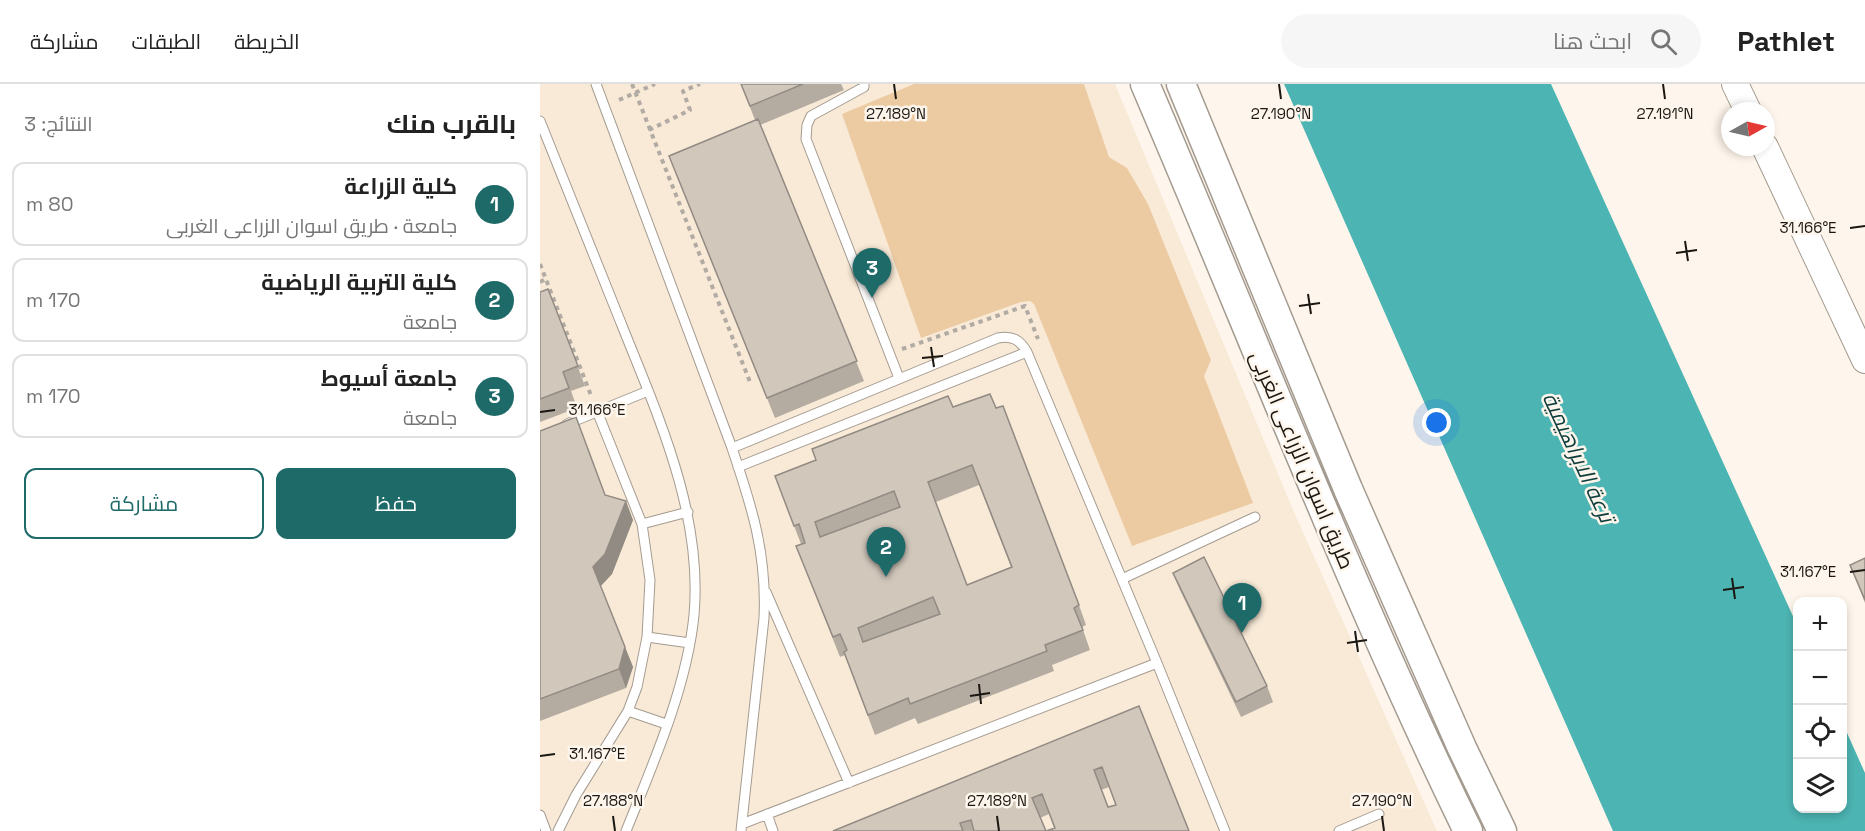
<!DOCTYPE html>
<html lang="ar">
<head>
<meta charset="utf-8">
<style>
	body { margin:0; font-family:"Space Grotesk",Cairo,sans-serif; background:#f6f6f6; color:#222; direction:rtl }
	.controls { position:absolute; right:18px; bottom:18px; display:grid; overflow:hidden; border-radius:12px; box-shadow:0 3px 9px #0003 }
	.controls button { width:54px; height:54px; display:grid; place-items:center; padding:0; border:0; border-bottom:2px solid #e0e0e0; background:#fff; color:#222; font:30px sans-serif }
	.compass { position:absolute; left:1181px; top:18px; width:54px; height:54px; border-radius:50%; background:#fff; box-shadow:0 3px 9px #0003; rotate:82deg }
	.you { position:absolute; left:897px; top:339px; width:21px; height:21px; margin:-15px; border:4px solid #fff; border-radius:50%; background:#1a73e8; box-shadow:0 0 0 9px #1a73e833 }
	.badge { display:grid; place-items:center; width:39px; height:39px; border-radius:50%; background:#1d6a69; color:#fff; font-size:20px; font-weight:700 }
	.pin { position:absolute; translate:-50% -50px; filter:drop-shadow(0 2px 3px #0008) }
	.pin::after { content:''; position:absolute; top:32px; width:21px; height:18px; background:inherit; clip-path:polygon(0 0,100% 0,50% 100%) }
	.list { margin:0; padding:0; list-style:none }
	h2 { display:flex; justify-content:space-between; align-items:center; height:78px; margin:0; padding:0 24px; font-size:26px }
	h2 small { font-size:20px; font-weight:400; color:#767676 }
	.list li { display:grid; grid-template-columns:39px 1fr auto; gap:18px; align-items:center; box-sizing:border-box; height:84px; margin:0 12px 12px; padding:0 12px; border:2px solid #e0e0e0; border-radius:12px }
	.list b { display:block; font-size:22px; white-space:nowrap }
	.list p { margin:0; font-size:20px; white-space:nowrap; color:#767676 }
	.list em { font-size:20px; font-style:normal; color:#767676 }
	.actions { display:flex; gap:12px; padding:18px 24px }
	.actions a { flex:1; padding:14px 0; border:2px solid #1d6a69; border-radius:12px; text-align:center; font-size:21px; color:#1d6a69 }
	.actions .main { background:#1d6a69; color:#fff }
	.icon { flex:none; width:33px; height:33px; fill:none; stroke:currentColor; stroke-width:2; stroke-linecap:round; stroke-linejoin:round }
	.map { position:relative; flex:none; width:1325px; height:747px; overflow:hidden; direction:ltr }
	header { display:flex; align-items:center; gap:36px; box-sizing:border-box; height:84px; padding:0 30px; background:#fff; border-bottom:2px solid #e0e0e0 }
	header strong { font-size:28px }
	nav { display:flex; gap:33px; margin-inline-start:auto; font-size:21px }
	.search { width:420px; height:54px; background:#f6f6f6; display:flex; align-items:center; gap:15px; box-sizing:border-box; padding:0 21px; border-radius:33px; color:#767676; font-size:22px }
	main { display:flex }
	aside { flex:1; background:#fff }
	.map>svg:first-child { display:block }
	.built { fill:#f9ead7 }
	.green { fill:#eccba3 }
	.water { fill:#4cb4b2 }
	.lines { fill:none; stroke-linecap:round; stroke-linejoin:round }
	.lane-casing { stroke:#a49b90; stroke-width:11 }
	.secondary-casing { stroke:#a49b90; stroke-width:28 }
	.primary-casing { stroke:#a49b90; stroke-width:31 }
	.path { stroke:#b1aba3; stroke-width:4; stroke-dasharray:4.5 4.5; stroke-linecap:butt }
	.lane { stroke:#fff; stroke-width:9 }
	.secondary { stroke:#fff; stroke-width:26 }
	.primary { stroke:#fff; stroke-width:28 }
	.wall { fill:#b4aba1; fill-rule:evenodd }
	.shaded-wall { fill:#928b83 }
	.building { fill:#d1c7bb; stroke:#928b83; stroke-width:1.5; fill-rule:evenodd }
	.ticks { fill:none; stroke:#1b1813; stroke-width:2 }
	.labels { text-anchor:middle; stroke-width:5; stroke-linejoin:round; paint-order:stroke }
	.street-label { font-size:21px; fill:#1b1813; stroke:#fef6ec }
	.water-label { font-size:22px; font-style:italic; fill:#0c3d3c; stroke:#fef6ec }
	.ticks-label { font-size:15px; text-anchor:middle; fill:#1b1813; stroke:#fef6ec; stroke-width:5; stroke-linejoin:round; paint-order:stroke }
</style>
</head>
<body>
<header>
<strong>Pathlet</strong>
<div class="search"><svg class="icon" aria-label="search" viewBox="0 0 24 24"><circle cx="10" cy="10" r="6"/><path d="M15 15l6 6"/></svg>ابحث هنا</div>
<nav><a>الخريطة</a><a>الطبقات</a><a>مشاركة</a></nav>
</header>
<main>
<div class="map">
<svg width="1325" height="747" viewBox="0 0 1325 747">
	<rect width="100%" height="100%" fill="#fef6ec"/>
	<path class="built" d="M0 0H575L754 428 897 747H0Z"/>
	<path class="green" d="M374 0H544L569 73 587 84 608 120 671 276 664 292 713 419 592 462 494 220 490 217 481 218 381 254 302 30Z"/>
	<path class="water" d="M744 0H1011L1257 541 1258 724H1302L1303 640 1325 689V747H1073Z"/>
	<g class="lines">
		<defs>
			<path id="lane" d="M56 0 192 364C212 423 227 470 224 534L201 747
				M324 0V3L271 32 267 41 266 55 359 294
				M0 37C27 105 54 172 81 239 118 332 163 429 154 531 147 603 113 680 86 747
				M27 340 108 307
				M192 364 458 254C472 251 480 256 487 268L617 579 685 747
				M198 383 487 268
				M102 440 148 428
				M582 495 715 433
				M226 508 309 699
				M107 553 150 559
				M88 627 126 640
				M227 730 233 747
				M0 731 6 747
				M202 740 617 579
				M18 747 36 711 88 627 97 603 107 553 110 496 102 440 57 327
				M799 747 839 730"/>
			<path id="secondary" d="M1195 0 1208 27
				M1225 63 1325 276"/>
			<path id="primary" d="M605 0C712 249 809 503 928 747
				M641 0 808 405 922 664 962 747"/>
		</defs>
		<use href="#lane" class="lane-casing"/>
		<use href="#secondary" class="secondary-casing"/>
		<use href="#primary" class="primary-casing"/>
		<path class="path" d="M92 0 210 298
			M79 16 115 0
			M109 46 150 26 143 7 160 0
			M0 180 52 314
			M0 198 6 195
			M362 265 485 222 498 255"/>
		<use href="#lane" class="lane"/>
		<use href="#secondary" class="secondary"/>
		<use href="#primary" class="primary"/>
	</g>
	<path class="wall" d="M201 0H301L304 6 220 41 324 297 235 334 129 72 215 36Z
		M8 205 45 302 31 307 37 324 0 338V208Z
		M413 323 539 521 546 541 542 543 550 566 512 581 514 587 378 640 375 634 335 651 305 571 300 573 264 482 256 462 261 460 235 392ZM439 401 471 483 427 501 396 418Z
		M0 347 65 411 93 436 72 490 60 502 93 583 86 604 0 637Z
		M1325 474V519L1310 481Z
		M633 489 727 602 733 618 701 633 639 504Z
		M599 622 649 747H293ZM569 703 576 721 568 723 561 706ZM509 730 514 744 506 747 500 734Z"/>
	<path class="shaded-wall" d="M86 417 93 436 72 490 60 503 53 483Z
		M85 563 93 583 86 604 79 585Z"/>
	<path class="building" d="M201 0H263L210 22Z
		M218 35 317 277 227 314 129 72Z
		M8 205 38 282 23 288 29 304 0 315V208Z
		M450 310 456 324 463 322 539 521 534 524 543 546 505 561 507 567 370 620 368 614 328 631 304 568 307 566 300 550 293 553 256 462 265 459 259 440 254 442 235 392 276 376 272 365 408 312 413 323ZM432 381 472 483 427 501 388 398ZM354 407 360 423 280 453 275 438ZM393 513 400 530 323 558 318 544Z
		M36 333 65 411 86 417 65 470 53 483 85 563 79 585 0 615V347Z
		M664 473 727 602 696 618 633 489Z
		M1325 474V516L1310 481Z
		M599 622 649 747H434L431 736 420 739 423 747H293ZM562 683 576 721 568 723 554 686ZM502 710 515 744 506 747 492 714Z"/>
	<path class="ticks" d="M354 0 356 15M739 0 741 15M1123 0 1125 15M1310 144 1325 142M1145 157 1148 177M1136 169 1157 166M768 210 771 230M759 222 780 219M391 263 394 283M382 274 403 272M0 328 15 326M1310 488 1325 486M1192 494 1195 515M1183 506 1204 503M815 547 818 568M807 559 827 556M439 600 441 620M430 612 450 609M0 672 15 670M73 732 75 747M457 732 459 747M842 732 844 747"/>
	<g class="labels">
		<g class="street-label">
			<text transform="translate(762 376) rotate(67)" y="7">طريق اسوان الزراعى الغربى</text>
		</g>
		<g class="water-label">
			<text transform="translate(1039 373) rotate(65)" y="8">ترعة الابراهيمية</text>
		</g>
	</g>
	<g class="ticks-label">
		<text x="356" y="35">27.189°N</text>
		<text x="741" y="35">27.190°N</text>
		<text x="1125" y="35">27.191°N</text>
		<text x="1268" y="149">31.166°E</text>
		<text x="57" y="331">31.166°E</text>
		<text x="1268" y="493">31.167°E</text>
		<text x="57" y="675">31.167°E</text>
		<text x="73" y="722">27.188°N</text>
		<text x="457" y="722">27.189°N</text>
		<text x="842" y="722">27.190°N</text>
	</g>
</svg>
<div class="controls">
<button>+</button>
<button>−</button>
<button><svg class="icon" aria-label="locate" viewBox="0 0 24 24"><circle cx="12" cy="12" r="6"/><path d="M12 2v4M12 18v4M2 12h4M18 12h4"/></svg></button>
<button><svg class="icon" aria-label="layers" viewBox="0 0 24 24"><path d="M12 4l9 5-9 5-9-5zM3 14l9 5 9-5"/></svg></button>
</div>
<svg class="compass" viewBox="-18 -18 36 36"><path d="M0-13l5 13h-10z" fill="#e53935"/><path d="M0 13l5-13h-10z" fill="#767676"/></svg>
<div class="you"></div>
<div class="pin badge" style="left:702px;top:549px">1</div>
<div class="pin badge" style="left:346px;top:493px">2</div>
<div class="pin badge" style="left:332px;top:214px">3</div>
</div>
<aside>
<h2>بالقرب منك<small>النتائج: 3</small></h2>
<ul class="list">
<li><span class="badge">1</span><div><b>كلية الزراعة</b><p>جامعة · طريق اسوان الزراعى الغربى</p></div><em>80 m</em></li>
<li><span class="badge">2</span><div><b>كلية التربية الرياضية</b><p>جامعة</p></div><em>170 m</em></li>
<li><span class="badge">3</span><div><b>جامعة أسيوط</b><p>جامعة</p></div><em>170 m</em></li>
</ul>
<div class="actions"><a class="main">حفظ</a><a>مشاركة</a></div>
</aside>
</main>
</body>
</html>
